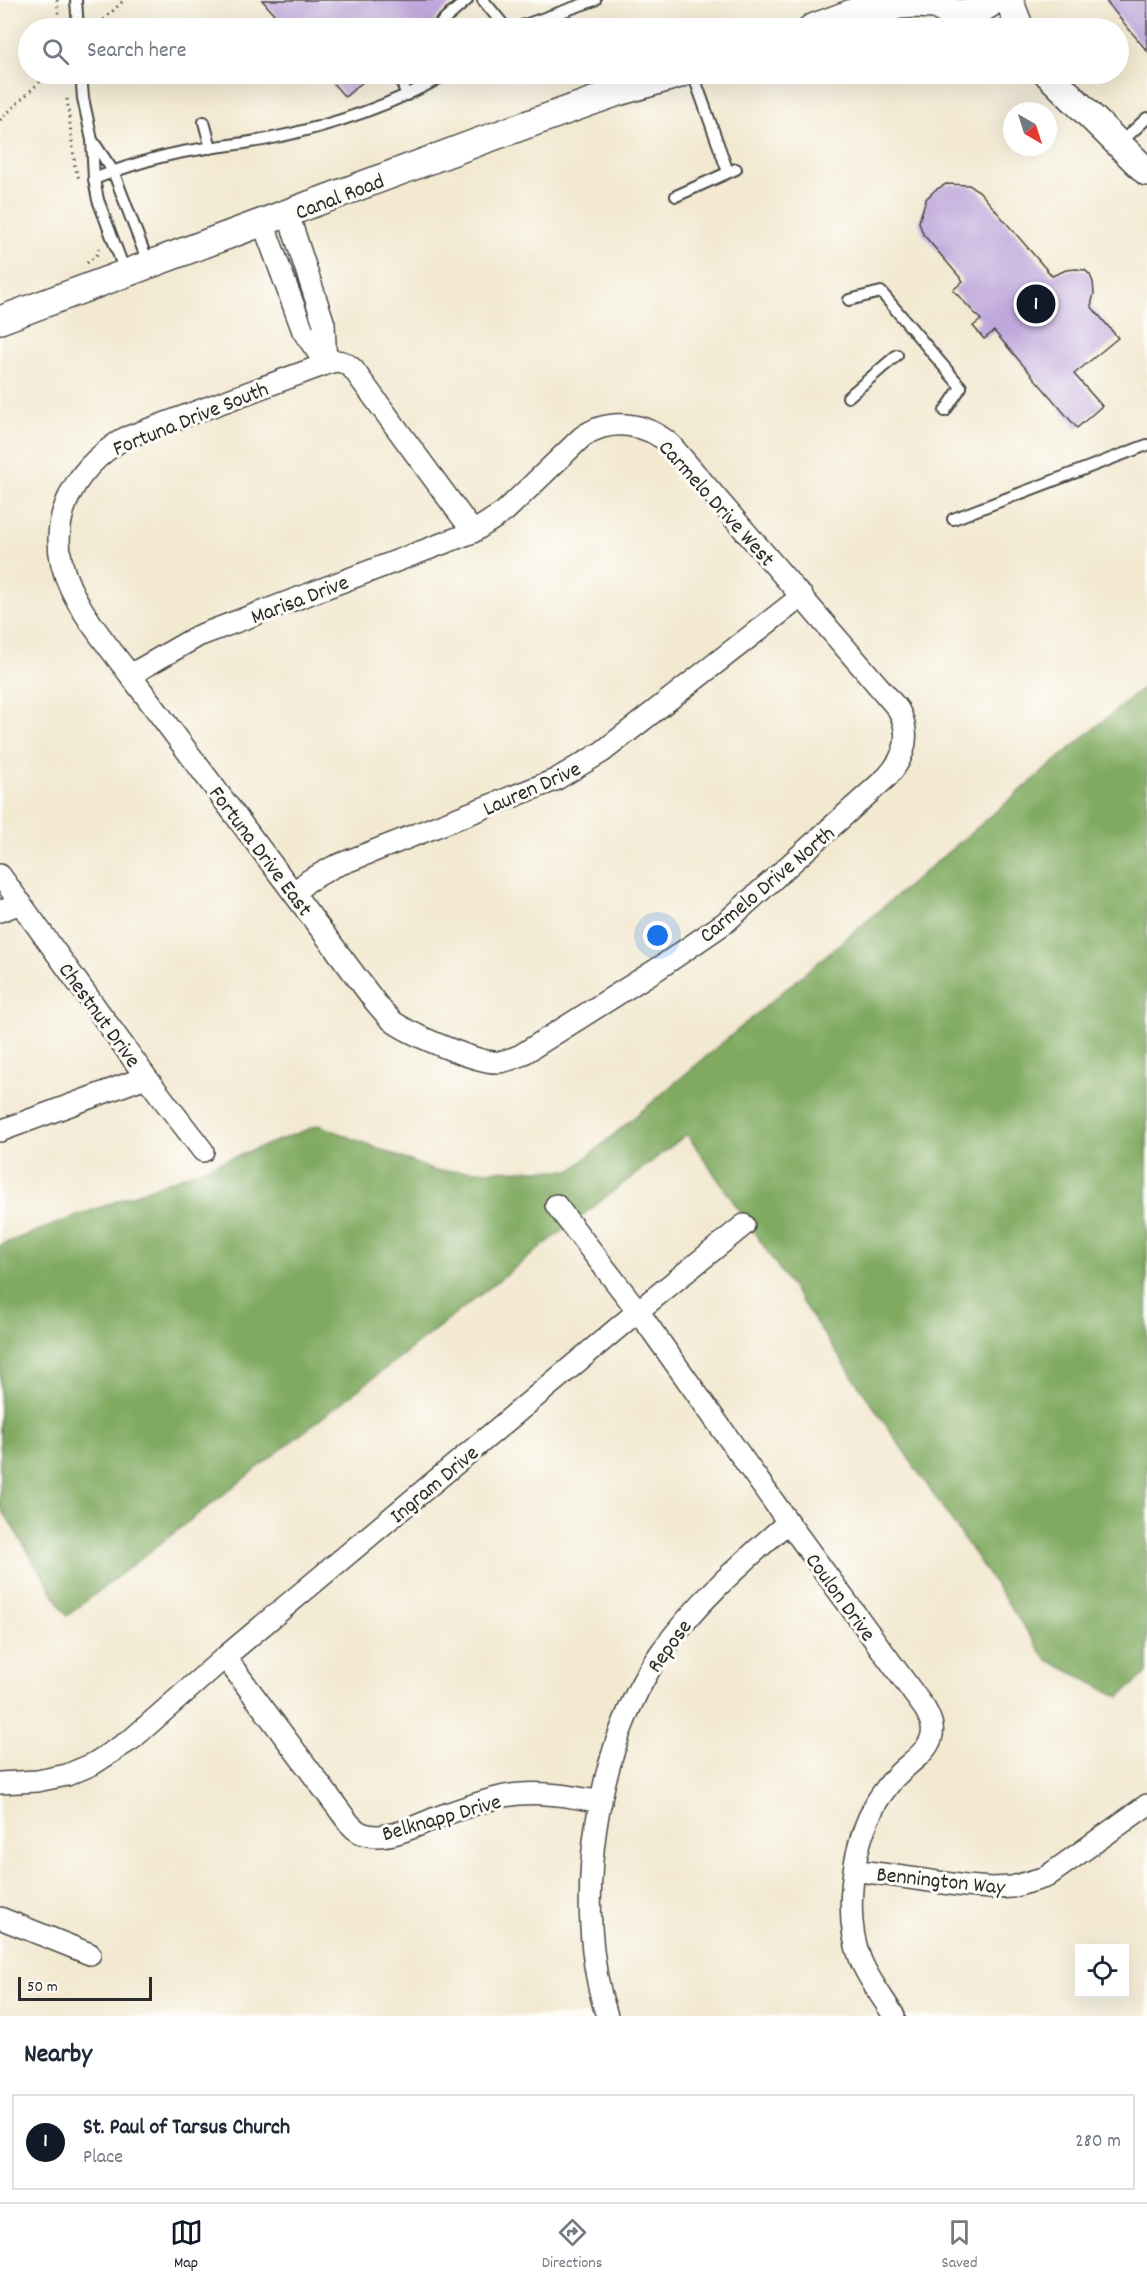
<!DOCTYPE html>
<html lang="en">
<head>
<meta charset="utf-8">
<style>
	body { margin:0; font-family:Dekko,sans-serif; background:#f2f2f3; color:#1f2937 }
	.controls { position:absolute; right:18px; bottom:18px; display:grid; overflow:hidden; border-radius:0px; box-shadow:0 6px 24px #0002 }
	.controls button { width:54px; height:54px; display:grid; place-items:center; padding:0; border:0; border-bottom:2px solid #e0e1e3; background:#fff; color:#1f2937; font:30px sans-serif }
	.compass { position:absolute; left:1003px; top:102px; width:54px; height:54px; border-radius:50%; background:#fff; box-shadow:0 6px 24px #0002; rotate:141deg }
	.scale { position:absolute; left:18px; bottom:15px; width:134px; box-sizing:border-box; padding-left:6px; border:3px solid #2b2b2b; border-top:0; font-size:16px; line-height:21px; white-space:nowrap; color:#2b2b2b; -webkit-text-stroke:4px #fdfcf7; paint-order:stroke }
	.you { position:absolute; left:658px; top:936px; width:21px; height:21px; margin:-15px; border:4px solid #fff; border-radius:50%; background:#1a73e8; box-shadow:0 0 0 9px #1a73e833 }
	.badge { display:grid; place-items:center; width:39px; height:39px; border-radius:50%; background:#111827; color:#fff; font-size:20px; font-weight:700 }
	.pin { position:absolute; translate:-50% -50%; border:3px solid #fff; box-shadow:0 2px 6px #0006 }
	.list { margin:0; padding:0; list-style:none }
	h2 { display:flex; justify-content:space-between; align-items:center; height:78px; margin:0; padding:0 24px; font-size:26px }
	h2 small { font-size:20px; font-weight:400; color:#747a83 }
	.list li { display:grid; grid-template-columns:39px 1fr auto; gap:18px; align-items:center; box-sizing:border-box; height:96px; margin:0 12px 12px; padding:0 12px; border:2px solid #e0e1e3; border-radius:0px }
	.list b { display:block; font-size:22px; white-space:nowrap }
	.list p { margin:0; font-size:20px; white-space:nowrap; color:#747a83 }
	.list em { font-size:20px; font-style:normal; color:#747a83 }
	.icon { flex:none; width:33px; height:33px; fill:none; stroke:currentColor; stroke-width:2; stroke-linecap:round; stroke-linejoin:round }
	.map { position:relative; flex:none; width:1147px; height:2016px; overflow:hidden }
	.search { position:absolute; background:#fff; box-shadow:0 6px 24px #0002; left:18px; right:18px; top:18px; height:66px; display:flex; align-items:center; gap:15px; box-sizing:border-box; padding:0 21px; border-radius:33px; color:#747a83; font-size:22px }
	.sheet { height:186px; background:#fff }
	nav { display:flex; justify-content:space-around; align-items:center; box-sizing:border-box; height:84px; border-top:2px solid #e0e1e3; background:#fff; font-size:16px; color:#747a83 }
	nav a { display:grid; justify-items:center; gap:3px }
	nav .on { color:#111827 }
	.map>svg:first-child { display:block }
	.forest { fill:#80aa61; stroke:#566a46; stroke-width:1.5 }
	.building { fill:#c0a8dc }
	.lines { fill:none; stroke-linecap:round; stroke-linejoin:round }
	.service-casing { stroke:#494844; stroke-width:14 }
	.minor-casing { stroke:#494844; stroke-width:24 }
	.tertiary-casing { stroke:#494844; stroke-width:30 }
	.path { stroke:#494844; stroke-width:3; stroke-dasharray:1.5 4.5; stroke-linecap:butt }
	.service { stroke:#fff; stroke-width:10 }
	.minor { stroke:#fff; stroke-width:21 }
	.tertiary { stroke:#fff; stroke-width:27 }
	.labels { text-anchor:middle; stroke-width:6; stroke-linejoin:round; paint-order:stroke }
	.street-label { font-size:22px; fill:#2b2b2b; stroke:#fdfcf7 }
</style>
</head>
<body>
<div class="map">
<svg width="1147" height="2016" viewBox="0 0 1147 2016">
	<rect width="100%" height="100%" fill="#fdfcf7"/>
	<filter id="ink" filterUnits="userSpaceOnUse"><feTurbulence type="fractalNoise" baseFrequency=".0167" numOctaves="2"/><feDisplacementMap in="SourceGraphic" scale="12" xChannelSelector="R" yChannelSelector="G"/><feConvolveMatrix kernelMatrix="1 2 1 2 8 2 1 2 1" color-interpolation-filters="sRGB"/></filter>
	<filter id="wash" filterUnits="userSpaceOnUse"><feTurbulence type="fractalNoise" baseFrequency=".008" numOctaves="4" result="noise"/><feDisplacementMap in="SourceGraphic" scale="24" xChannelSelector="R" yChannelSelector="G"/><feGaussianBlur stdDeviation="1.35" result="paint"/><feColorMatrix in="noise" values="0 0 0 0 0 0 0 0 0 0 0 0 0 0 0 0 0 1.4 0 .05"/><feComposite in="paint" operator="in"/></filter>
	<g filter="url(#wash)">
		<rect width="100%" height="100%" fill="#f3e9d1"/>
		<path class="forest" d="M1147 684V1673L1119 1697 1046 1659 687 1134 67 1616 0 1506V1245L319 1125 435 1171 572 1170Z"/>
		<g id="blocks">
			<path class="building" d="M262 0H456L435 19V24L439 28H286Z
				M1105 0H1147V51Z
				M325 74H372L345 97Z
				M946 184 969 185 979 191 1052 276 1066 270 1076 269 1085 270 1090 275 1093 282 1094 293 1091 306 1118 338 1074 374 1102 406 1077 428 994 331 984 339 973 326 981 320 953 290 963 281 923 234 919 222 926 199 935 190Z"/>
		</g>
	</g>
	<g filter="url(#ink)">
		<use href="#blocks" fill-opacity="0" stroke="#494844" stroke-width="1.5"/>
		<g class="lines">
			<defs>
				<path id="service" d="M76 0 78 28
					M483 0 506 28
					M442 22 467 0
					M516 28 595 0
					M81 74 83 98 92 140 94 179 98 200 126 274
					M398 74 407 95
					M693 74 728 172
					M204 122 211 148
					M92 140 113 171 149 265
					M1119 144 1147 118
					M94 179C127 166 160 155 195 150 219 146 244 144 268 139 331 126 391 106 447 74
					M676 196 736 169
					M849 300 881 292 961 387 945 411
					M848 397 897 355
					M953 519 1147 445"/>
				<path id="minor" d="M263 223 303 331 326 364 324 324 288 214
					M130 675 198 636 473 532 504 512 582 437C610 417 647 423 671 445L898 709C912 735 906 756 887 777L726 922 659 968 521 1055C514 1058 507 1061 499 1062 479 1064 413 1035 395 1023 388 1018 382 1010 376 1003L130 675C109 647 85 619 70 587 42 526 71 470 125 438L326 364C338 359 344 361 353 369L473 532
					M0 875 146 1077 203 1151
					M294 893 308 881 333 867 555 780 602 752 802 596
					M0 911 21 903
					M0 1131 146 1077
					M556 1205 638 1311 788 1522 925 1709C931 1720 936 1731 929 1743 922 1757 901 1768 891 1782 885 1790 877 1799 873 1809 852 1850 843 1917 861 1961 869 1980 883 1998 894 2016
					M225 1657 349 1823C354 1829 360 1834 368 1835 391 1840 417 1825 438 1817 460 1809 482 1801 505 1796 536 1790 570 1796 601 1802
					M0 1783 37 1781 67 1775 93 1764 132 1739 225 1657 638 1311 744 1225
					M854 1870 965 1886 992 1888 1012 1887 1046 1877 1147 1805
					M0 1918 90 1954
					M607 2016C571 1908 595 1745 661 1652 697 1602 742 1563 788 1522"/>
				<path id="tertiary" d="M931 0C948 19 977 16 994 0
					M1009 0 1020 28
					M812 28 855 12 878 11 899 5 915 4 936 5
					M1048 74 1147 172
					M0 320 481 141 618 92 680 74"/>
			</defs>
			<use href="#service" class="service-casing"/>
			<use href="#minor" class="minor-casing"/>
			<use href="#tertiary" class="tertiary-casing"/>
			<path class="path" d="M57 0 60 28
				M95 28 124 0
				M67 99 75 167 79 179
				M0 120 48 74
				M87 263 96 256 100 245"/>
			<use href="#service" class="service"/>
			<use href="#minor" class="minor"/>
			<use href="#tertiary" class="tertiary"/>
		</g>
	</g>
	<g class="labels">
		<g class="street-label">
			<text transform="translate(339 195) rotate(-21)" y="8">Canal Road</text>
			<text transform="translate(190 417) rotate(-22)" y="8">Fortuna Drive South</text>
			<text transform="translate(718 502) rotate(48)" y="8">Carmelo Drive West</text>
			<text transform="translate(299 598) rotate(-21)" y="8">Marisa Drive</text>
			<text transform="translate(531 787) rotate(-24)" y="8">Lauren Drive</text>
			<text transform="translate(262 850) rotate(53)" y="8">Fortuna Drive East</text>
			<text transform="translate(766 883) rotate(-40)" y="8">Carmelo Drive North</text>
			<text transform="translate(101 1014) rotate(54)" y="8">Chestnut Drive</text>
			<text transform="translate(433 1483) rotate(-40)" y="8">Ingram Drive</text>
			<text transform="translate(842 1596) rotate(54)" y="8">Coulon Drive</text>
			<text transform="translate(668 1645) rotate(-54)" y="8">Repose</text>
			<text transform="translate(441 1816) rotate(-16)" y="8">Belknapp Drive</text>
			<text transform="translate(941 1879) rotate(6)" y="8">Bennington Way</text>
		</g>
	</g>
</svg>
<div class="controls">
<button><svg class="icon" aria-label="locate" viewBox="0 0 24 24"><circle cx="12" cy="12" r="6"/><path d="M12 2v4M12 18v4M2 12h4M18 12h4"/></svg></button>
</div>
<svg class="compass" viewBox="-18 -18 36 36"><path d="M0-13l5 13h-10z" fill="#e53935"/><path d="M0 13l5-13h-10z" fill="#747a83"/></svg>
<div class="scale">50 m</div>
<div class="you"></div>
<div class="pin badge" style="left:1036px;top:304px">1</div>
<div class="search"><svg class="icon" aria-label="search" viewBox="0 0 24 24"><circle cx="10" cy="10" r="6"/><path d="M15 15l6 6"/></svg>Search here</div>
</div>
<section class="sheet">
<h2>Nearby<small></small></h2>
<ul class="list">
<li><span class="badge">1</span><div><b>St. Paul of Tarsus Church</b><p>Place</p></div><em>280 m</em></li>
</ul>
</section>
<nav>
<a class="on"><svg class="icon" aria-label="map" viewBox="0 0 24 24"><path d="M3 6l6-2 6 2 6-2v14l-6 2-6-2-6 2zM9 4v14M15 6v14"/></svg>Map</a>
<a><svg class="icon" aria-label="directions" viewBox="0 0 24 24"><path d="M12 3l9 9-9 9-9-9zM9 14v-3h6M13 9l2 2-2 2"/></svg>Directions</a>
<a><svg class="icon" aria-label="saved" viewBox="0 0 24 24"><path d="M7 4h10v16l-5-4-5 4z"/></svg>Saved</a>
</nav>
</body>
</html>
